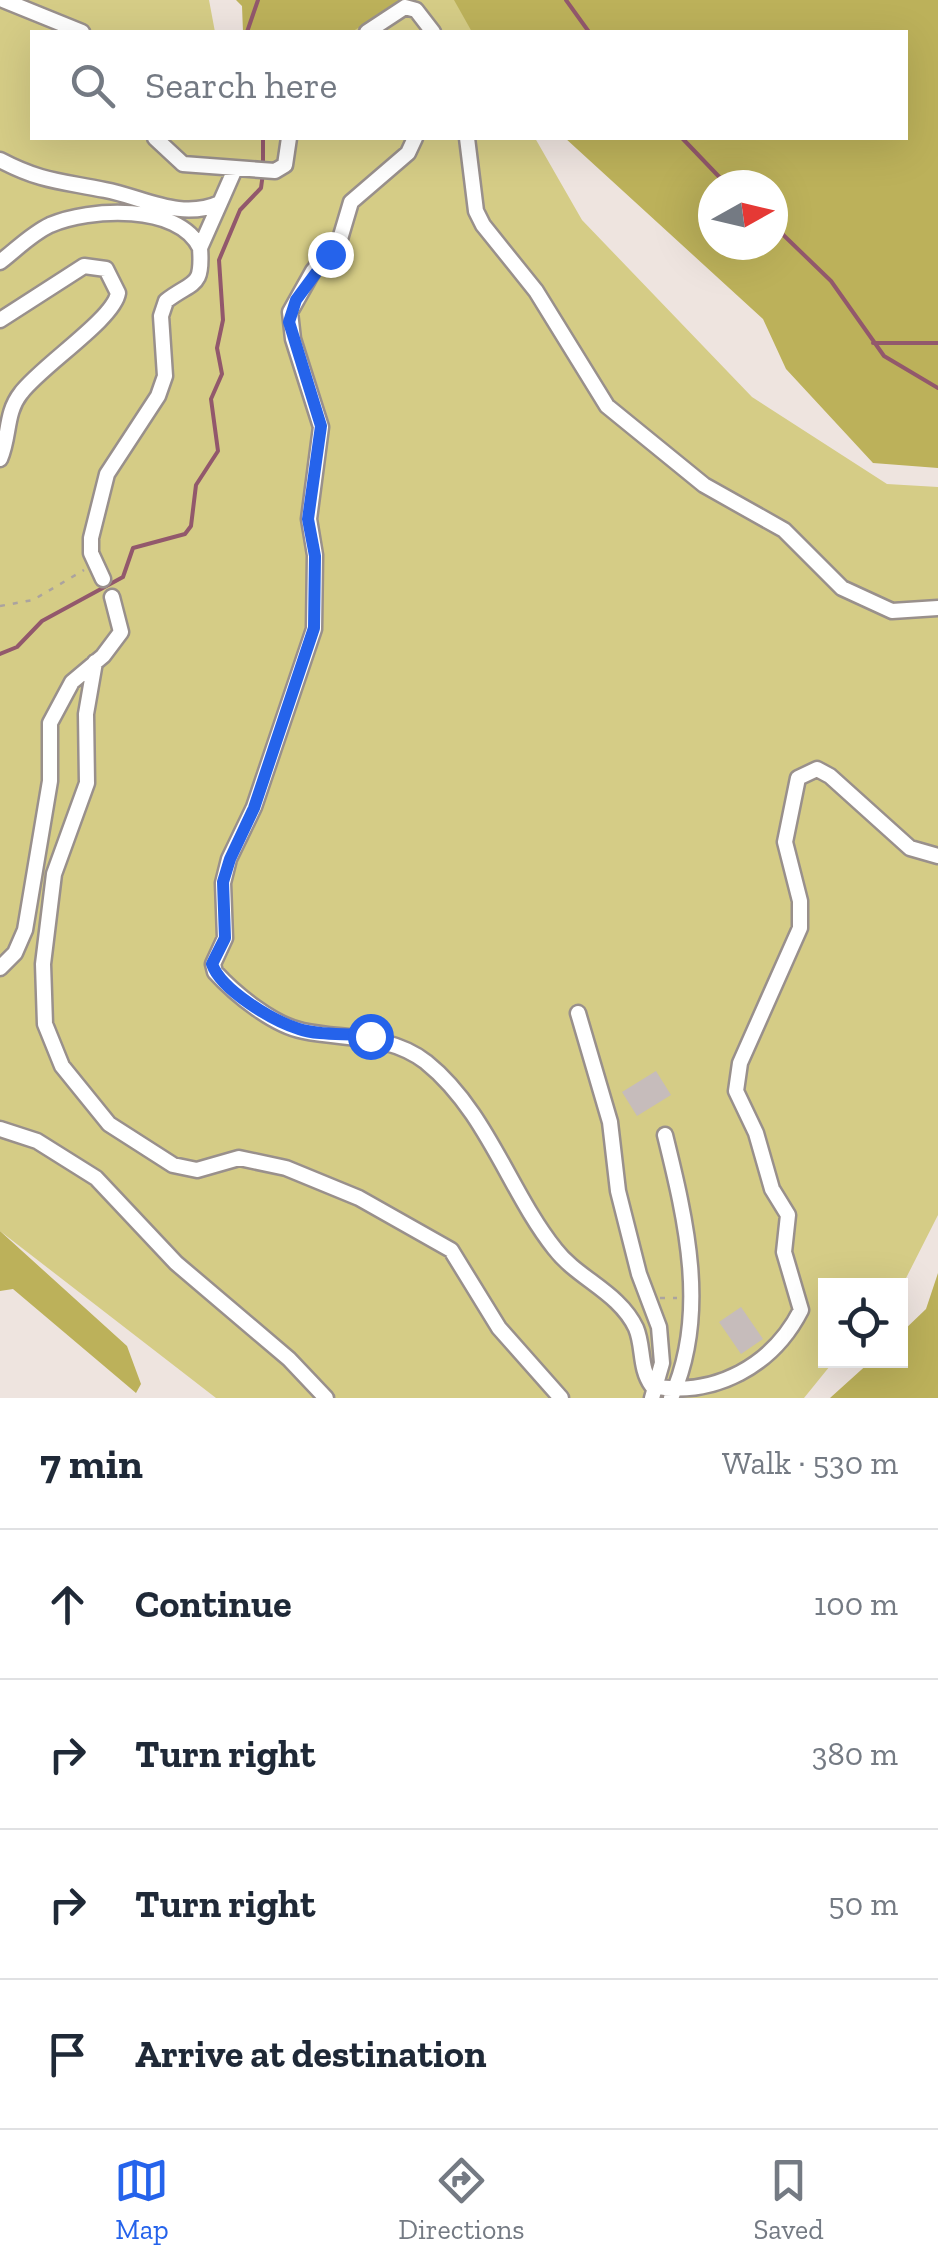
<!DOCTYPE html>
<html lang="en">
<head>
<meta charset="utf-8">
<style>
	body { margin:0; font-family:"Zilla Slab",serif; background:#f6f6f7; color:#1f2937 }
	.controls { position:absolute; right:30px; bottom:30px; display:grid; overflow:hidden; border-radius:0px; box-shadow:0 10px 40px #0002 }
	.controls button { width:90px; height:90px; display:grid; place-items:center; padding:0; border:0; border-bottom:2px solid #e0e1e3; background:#fff; color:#1f2937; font:50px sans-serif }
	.compass { position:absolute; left:698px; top:170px; width:90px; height:90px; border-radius:50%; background:#fff; box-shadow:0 10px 40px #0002; rotate:82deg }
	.stop { position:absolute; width:30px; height:30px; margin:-22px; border:8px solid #2563eb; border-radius:50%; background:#fff }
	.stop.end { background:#2563eb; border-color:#fff; box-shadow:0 2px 10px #0008 }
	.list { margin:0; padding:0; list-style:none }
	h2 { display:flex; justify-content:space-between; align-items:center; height:130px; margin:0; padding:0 40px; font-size:42px }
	h2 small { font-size:32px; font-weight:400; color:#747a83 }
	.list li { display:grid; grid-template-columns:65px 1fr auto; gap:30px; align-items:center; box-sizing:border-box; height:150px; padding:0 40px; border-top:2px solid #e0e1e3 }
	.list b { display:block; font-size:38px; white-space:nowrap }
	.list em { font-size:32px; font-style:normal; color:#747a83 }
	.icon { flex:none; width:55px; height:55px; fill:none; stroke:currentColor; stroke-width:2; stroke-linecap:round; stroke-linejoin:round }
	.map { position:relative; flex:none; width:938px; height:1398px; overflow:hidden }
	.search { position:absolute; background:#fff; box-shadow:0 10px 40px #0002; left:30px; right:30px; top:30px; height:110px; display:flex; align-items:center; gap:25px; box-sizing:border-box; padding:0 35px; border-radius:0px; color:#747a83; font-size:38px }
	.sheet { height:730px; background:#fff }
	nav { display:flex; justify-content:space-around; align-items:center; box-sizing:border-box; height:140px; border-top:2px solid #e0e1e3; background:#fff; font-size:28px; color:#747a83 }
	nav a { display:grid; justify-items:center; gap:5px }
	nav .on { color:#2563eb }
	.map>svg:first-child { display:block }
	.green { fill:#d5cc86 }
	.forest { fill:#bcb15a; fill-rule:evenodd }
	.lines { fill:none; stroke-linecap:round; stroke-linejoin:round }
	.stream { stroke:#92586c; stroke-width:4 }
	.building { fill:#c6bcbb }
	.minor-casing { stroke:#99908c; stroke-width:19 }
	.path { stroke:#aba39f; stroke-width:2.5; stroke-dasharray:5 8; stroke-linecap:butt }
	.minor { stroke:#fff; stroke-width:14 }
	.route { stroke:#2563eb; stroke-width:12 }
</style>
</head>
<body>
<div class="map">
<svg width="938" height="1398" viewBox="0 0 938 1398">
	<rect width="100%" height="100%" fill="#eee4df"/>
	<path class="green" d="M0 0H209L215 32H32V138H535L582 220 752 397 887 484 938 487V1215L901 1288 826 1286V1360L834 1361 804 1398H216L0 1231Z
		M395 0H460L478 32H352Z"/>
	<path class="forest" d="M236 0H402L352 32H243L242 6Z
		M454 0H938V468L873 463 786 369 763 319 565 138H906V32H472ZM773 185V245H713V185Z
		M0 1231 127 1346 141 1384 136 1393 13 1289 0 1291Z
		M938 1273V1398H830L871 1361 900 1360 901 1333 926 1309Z"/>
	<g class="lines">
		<path class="stream" d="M566 0 589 32
			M247 32 258 0
			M682 138 727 185
			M263 164V138
			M773 225 831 281 884 356 938 388
			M873 343H938
			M0 654 17 647 42 621 123 577 133 548 185 534 191 526 196 485 218 451 211 399 222 374 217 348 223 320 219 260 240 210 261 188 263 173"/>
	</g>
	<path class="building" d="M656 1071 671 1095 637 1116 622 1092Z
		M741 1307 763 1339 741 1354 719 1322Z"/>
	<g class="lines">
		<defs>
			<path id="minor" d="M3 0 82 32
				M367 32 405 7 416 10 433 32
				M155 138 183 164 275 171 285 165 289 138
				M415 138 408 153 351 202 340 239 313 271 290 312 293 339 321 427 309 519 315 555 314 629 254 807 229 859 223 883 225 938 213 964 215 972C235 994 273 1025 303 1031 345 1040 388 1033 426 1062 487 1111 510 1193 555 1249 578 1279 619 1292 636 1328 644 1347 639 1368 652 1386 715 1398 773 1365 801 1310L784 1252 788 1215 772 1189 756 1133 736 1091 740 1063 800 928V901L785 842 798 778 817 769 830 776 910 848 938 856
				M467 138 476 211 483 225 536 291 607 406 704 485 784 530 842 588 892 611 938 608
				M0 160C42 182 61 181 105 190 143 197 180 221 220 203L235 169
				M200 248 220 203
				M0 262C17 249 31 234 50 225 89 208 179 203 200 248 203 289 193 280 166 301L161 316 165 376 158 396 107 474 91 538V553L103 579
				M0 320 84 266 106 269 118 293C114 319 41 366 21 393 5 413 10 436 0 459
				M95 662 86 714 87 783 54 874 43 964 45 1024 62 1066 109 1124 173 1165 197 1170 239 1158 286 1168 359 1198 451 1250 499 1328 561 1398
				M0 968 15 953 25 930 50 781V723L72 682 103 656 121 632 112 597
				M578 1013 610 1122 618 1191 639 1274 659 1327 662 1363 652 1398
				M0 1129 37 1141 96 1178 176 1263 289 1359 326 1398
				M665 1135C686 1220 709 1315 671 1398"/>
		</defs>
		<use href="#minor" class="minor-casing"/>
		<path class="path" d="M0 606 33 600 84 570
			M660 1298H677"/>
		<use href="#minor" class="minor"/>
	</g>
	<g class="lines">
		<path class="route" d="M330 254 296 300 289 322 321 426 308 519 315 556 314 628 254 808 230 859 223 882 225 938 212 964C221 990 273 1021 299 1029 320 1036 347 1033 370 1036"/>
	</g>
</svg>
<div class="controls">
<button><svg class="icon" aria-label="locate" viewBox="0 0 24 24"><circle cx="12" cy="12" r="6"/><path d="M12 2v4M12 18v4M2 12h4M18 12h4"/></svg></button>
</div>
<svg class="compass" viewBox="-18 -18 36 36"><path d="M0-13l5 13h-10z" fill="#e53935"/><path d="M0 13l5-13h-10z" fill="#747a83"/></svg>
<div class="stop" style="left:370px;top:1036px"></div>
<div class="stop end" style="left:330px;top:254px"></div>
<div class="search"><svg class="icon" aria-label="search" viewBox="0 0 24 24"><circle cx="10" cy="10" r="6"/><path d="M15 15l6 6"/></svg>Search here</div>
</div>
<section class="sheet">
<h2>7 min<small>Walk · 530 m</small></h2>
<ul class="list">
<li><svg class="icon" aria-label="ahead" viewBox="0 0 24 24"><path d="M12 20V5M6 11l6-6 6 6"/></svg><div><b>Continue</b></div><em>100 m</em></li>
<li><svg class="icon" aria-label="right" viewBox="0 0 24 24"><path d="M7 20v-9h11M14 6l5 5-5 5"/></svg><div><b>Turn right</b></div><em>380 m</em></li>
<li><svg class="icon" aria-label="right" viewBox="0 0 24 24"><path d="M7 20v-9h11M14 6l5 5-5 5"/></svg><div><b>Turn right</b></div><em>50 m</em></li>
<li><svg class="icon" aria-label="arrive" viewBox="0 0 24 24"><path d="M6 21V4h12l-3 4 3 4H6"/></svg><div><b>Arrive at destination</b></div></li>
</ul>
</section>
<nav>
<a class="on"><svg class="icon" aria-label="map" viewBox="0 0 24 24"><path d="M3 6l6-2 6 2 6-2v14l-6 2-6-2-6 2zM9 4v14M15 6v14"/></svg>Map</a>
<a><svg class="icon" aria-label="directions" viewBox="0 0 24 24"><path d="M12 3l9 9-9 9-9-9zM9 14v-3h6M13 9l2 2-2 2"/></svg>Directions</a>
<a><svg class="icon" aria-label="saved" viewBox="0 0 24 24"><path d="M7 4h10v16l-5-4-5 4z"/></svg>Saved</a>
</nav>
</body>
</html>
